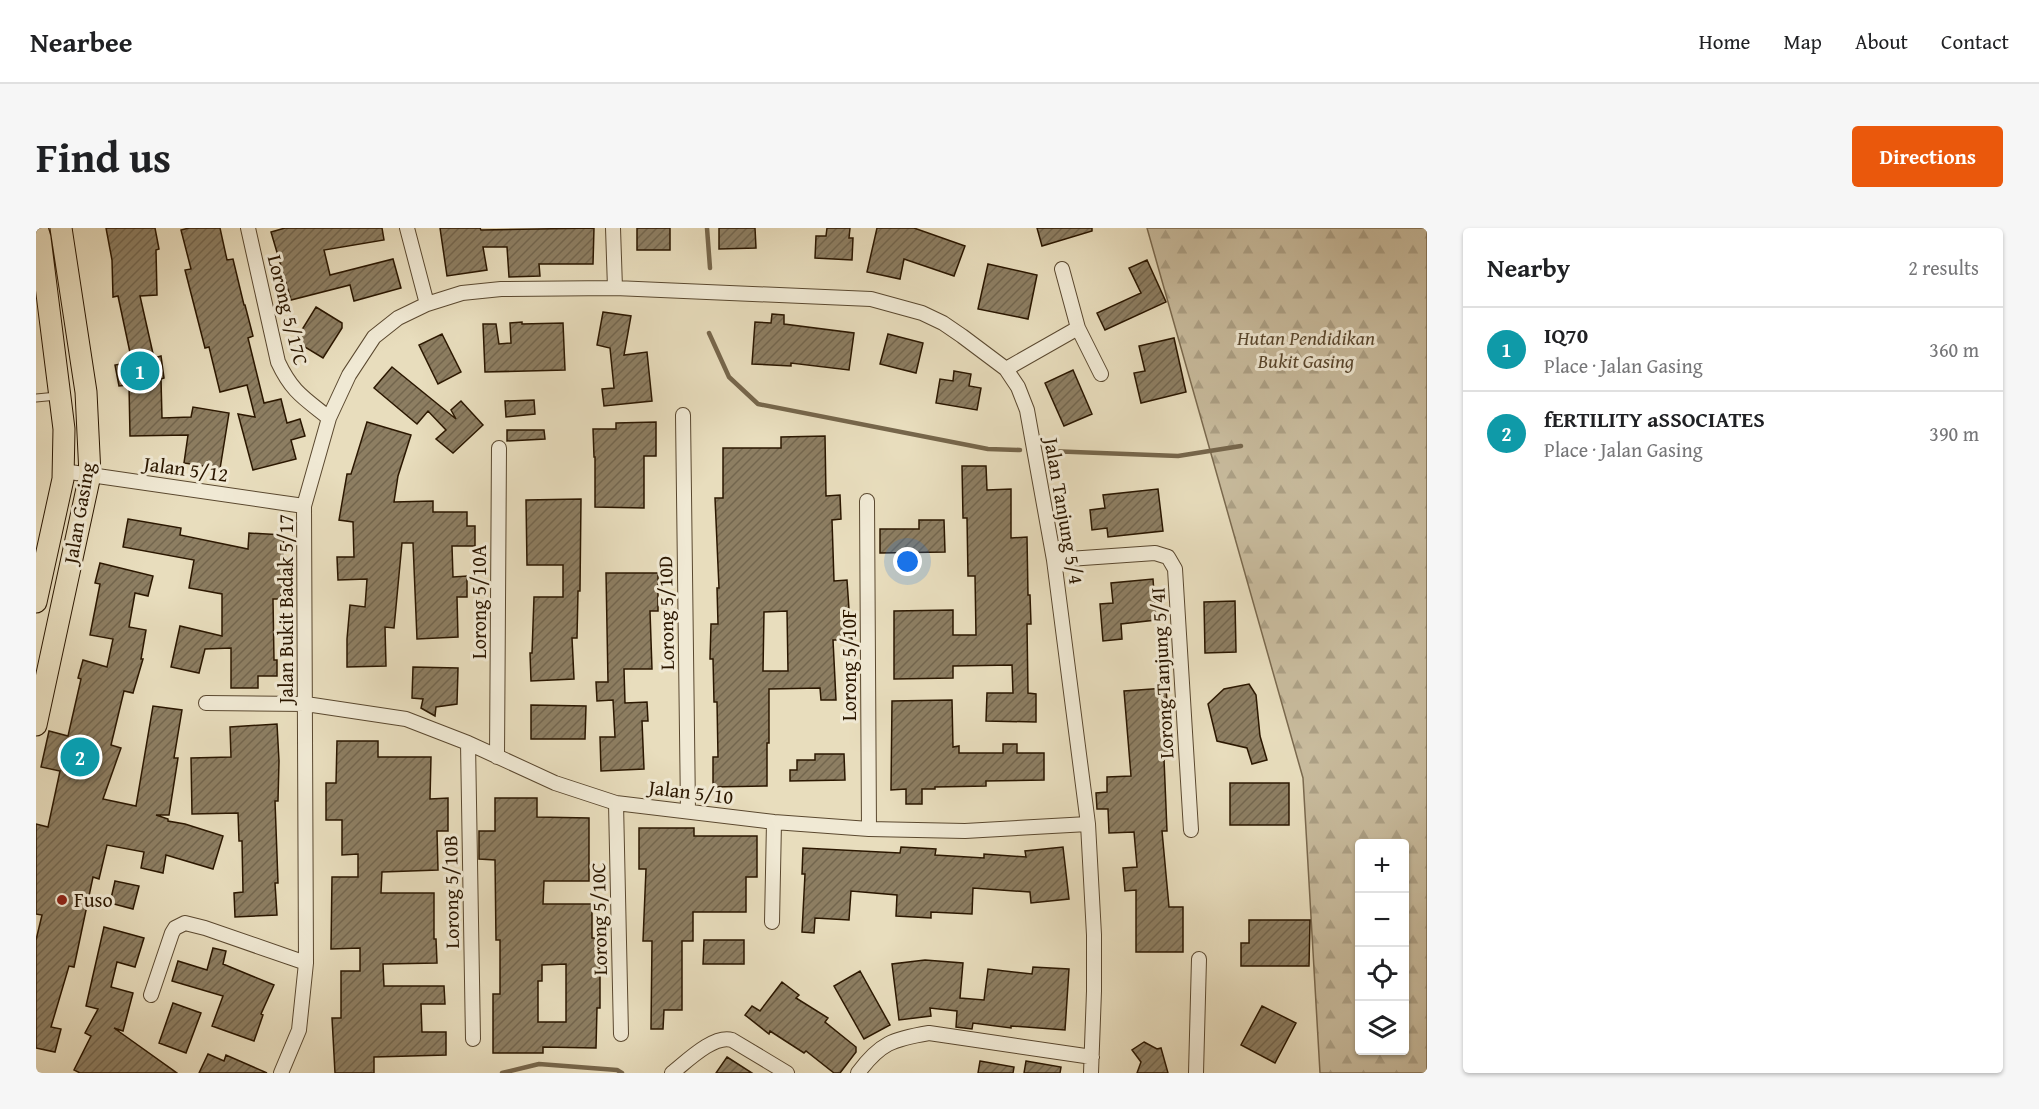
<!DOCTYPE html>
<html lang="en">
<head>
<meta charset="utf-8">
<style>
	body { margin:0; font-family:"Gentium Book Plus",serif; background:#f6f6f6; color:#202124 }
	.controls { position:absolute; right:18px; bottom:18px; display:grid; overflow:hidden; border-radius:6px; box-shadow:0 2px 4px #0004 }
	.controls button { width:54px; height:54px; display:grid; place-items:center; padding:0; border:0; border-bottom:2px solid #e0e0e0; background:#fff; color:#202124; font:30px sans-serif }
	.you { position:absolute; left:872px; top:334px; width:21px; height:21px; margin:-15px; border:4px solid #fff; border-radius:50%; background:#1a73e8; box-shadow:0 0 0 9px #1a73e833 }
	.badge { display:grid; place-items:center; width:39px; height:39px; border-radius:50%; background:#ea580c; color:#fff; font-size:20px; font-weight:700 }
	.pin { position:absolute; translate:-50% -50%; border:3px solid #fff; box-shadow:0 2px 6px #0006 }
	.list { margin:0; padding:0; list-style:none }
	h2 { display:flex; justify-content:space-between; align-items:center; height:78px; margin:0; padding:0 24px; font-size:26px }
	h2 small { font-size:20px; font-weight:400; color:#757577 }
	.list li { display:grid; grid-template-columns:39px 1fr auto; gap:18px; align-items:center; box-sizing:border-box; height:84px; padding:0 24px; border-top:2px solid #e0e0e0 }
	.list b { display:block; font-size:22px; white-space:nowrap }
	.list p { margin:0; font-size:20px; white-space:nowrap; color:#757577 }
	.list em { font-size:20px; font-style:normal; color:#757577 }
	.icon { flex:none; width:33px; height:33px; fill:none; stroke:currentColor; stroke-width:2; stroke-linecap:round; stroke-linejoin:round }
	.map { position:relative; flex:none; width:1391px; height:845px; overflow:hidden; border-radius:6px }
	header { display:flex; align-items:center; gap:36px; box-sizing:border-box; height:84px; padding:0 30px; background:#fff; border-bottom:2px solid #e0e0e0 }
	header strong { font-size:28px }
	nav { display:flex; gap:33px; margin-inline-start:auto; font-size:21px }
	.intro { display:flex; align-items:center; justify-content:space-between; box-sizing:border-box; height:144px; padding:0 36px }
	h1 { margin:0; font-size:42px }
	.button { padding:15px 27px; border-radius:6px; background:#ea580c; color:#fff; font-size:21px; font-weight:700 }
	main { display:flex; gap:36px; padding:0 36px }
	aside { flex:1; background:#fff; border-radius:6px; box-shadow:0 2px 4px #0004 }
	.map>svg:first-child { display:block }
	.forest { fill:url(#forest-firs); stroke:#7a694e; stroke-width:1.5; fill-rule:evenodd }
	.lines { fill:none; stroke-linecap:round; stroke-linejoin:round }
	.stream { stroke:#76664b; stroke-width:4.5 }
	.building { fill:url(#building-hatch); stroke:#2b1700; stroke-width:1.5; fill-rule:evenodd }
	.service-casing { stroke:#5a482f; stroke-width:9 }
	.minor-casing { stroke:#5a482f; stroke-width:16 }
	.primary-casing { stroke:#2b1700; stroke-width:23 }
	.service { stroke:#f0e9d4; stroke-width:7 }
	.minor { stroke:#f0e9d4; stroke-width:14 }
	.primary { stroke:#e8ddbd; stroke-width:21 }
	.poi-dot { fill:#8f2418; stroke:#f0e9d4; stroke-width:2 }
	.labels { text-anchor:middle; stroke-width:6; stroke-linejoin:round; paint-order:stroke }
	.street-label { font-size:20px; fill:#2b1700; stroke:#f0e9d4 }
	.park-label { font-size:20px; font-style:italic; fill:#5a482f; stroke:#f0e9d4 }
	.poi-label { font-size:20px; fill:#2b1700; stroke:#f0e9d4; text-anchor:start }
</style>
</head>
<body>
<header>
<strong>Nearbee</strong>
<nav><a>Home</a><a>Map</a><a>About</a><a>Contact</a></nav>
</header>
<div class="intro"><h1>Find us</h1><a class="button">Directions</a></div>
<main>
<div class="map">
<svg width="1391" height="845" viewBox="0 0 1391 845">
	<defs>
		<pattern id="forest-firs" width="22" height="20" patternUnits="userSpaceOnUse" patternTransform="scale(1.5)"><rect width="22" height="20" fill="#c8bb9d"/><path d="M5 1l3.5 6h-7zM16 11l3.5 6h-7z" fill="#aca085"/></pattern>
		<pattern id="building-hatch" width="6" height="6" patternUnits="userSpaceOnUse" patternTransform="scale(1.5)"><rect width="6" height="6" fill="#8d7e62"/><path d="M-1 1l2-2M0 6l6-6M5 7l2-2" fill="none" stroke="#73664e"/></pattern>
	</defs>
	<rect width="100%" height="100%" fill="#e8ddbd"/>
	<filter id="stains"><feTurbulence type="fractalNoise" baseFrequency=".00333" numOctaves="4"/><feColorMatrix values="0 0 0 0 .2 0 0 0 0 .09 0 0 0 0 .02 0 0 0 .5 -.17"/></filter>
	<radialGradient id="worn" r=".72"><stop offset=".6" stop-color="#630" stop-opacity="0"/><stop offset="1" stop-color="#630" stop-opacity=".3"/></radialGradient>
	<path class="forest" d="M1111 0H1391V845H1284L1267 550ZM1324 616H1368V822H1324Z"/>
	<g class="lines">
		<path class="stream" d="M671 0 674 40
			M673 105 693 149 722 176 952 221 984 222
			M1012 223 1142 228 1205 218
			M466 845 503 836 581 842 586 845"/>
	</g>
	<path class="building" d="M70 0H119L123 21 120 22 121 67 104 68 118 130 125 128 128 150 125 151 126 190 155 189 157 179 193 185 184 241 148 235 152 207 94 208 93 157 83 158 79 137 96 134 82 68 77 69 76 32Z
		M153 0H184L191 32 197 31 208 77H209L217 108 212 110 228 175 245 171 251 195 264 191 269 208 255 212 260 231 217 242 202 186 219 189 211 157 184 164 173 119 169 120 149 42 155 41 145 2Z
		M249 0H346L348 12 288 22 294 47 357 31 365 60 318 73 314 57 255 72 235 4Z
		M404 0H444L445 2 558 0 557 36H503L504 48 473 49 471 19H447L451 42 411 48Z
		M601 0H634V22H601Z
		M683 0H719L720 20 683 21Z
		M791 0H814L813 10H817L816 32 779 30 780 8H790Z
		M841 0H878L929 18 918 48 868 31 864 51 831 44Z
		M1001 0H1056V3L1006 18Z
		M1111 32 1130 74 1069 102 1061 85 1105 65 1093 40Z
		M952 36 1001 47 992 91 942 81Z
		M280 79 306 95V100L287 130 259 113Z
		M567 84 595 88 588 127 611 124 616 173 568 178 566 161 578 160 574 120 561 117Z
		M736 86 748 87V96L818 105 813 142 755 135V138L716 136 719 94 735 95Z
		M486 94V96L527 95 529 142 449 144 447 96H460L463 116 475 115 474 95Z
		M406 106 425 144 402 156 383 117Z
		M852 106 887 115 880 145 844 136Z
		M1138 110 1150 164 1105 175 1098 145 1109 143 1103 118Z
		M356 139 420 191 415 182 425 173 447 197 417 225 400 211 410 202 392 183 381 196 338 160Z
		M1037 142 1056 186 1028 198 1009 155Z
		M918 143 935 146 933 158 945 160 941 182 900 175 904 151 917 153Z
		M498 172 499 186 470 189 469 173Z
		M331 194 375 207 362 248 358 274 397 273V284H431V298H439V318H416L417 349 431 348V369H421L422 409 381 411 377 315H366L358 400 349 399 350 438 311 439V411L314 377 329 379 331 351 302 352 301 329H318L317 294 303 292 311 246H315Z
		M620 194V228H608V280L559 279V229H558L557 201H580V195Z
		M471 202H508L509 211 471 213Z
		M789 208 790 268 804 267 805 291 796 292 798 353 811 352 814 396H816V412H797L800 472H785L784 460 733 461V515H731V558L677 559V529H682L681 474H678L677 431H674L675 396H682L681 360H683L679 270H687V220H745V209ZM751 383 752 443H727L728 384Z
		M926 238H950L951 262 975 261V310L991 309 992 367H994L995 396H991L992 465 1000 466V494L950 493 951 465H977L976 437 917 438V450L858 451V383L917 382V407H940L939 348H932L931 290H927Z
		M1122 261 1127 303 1072 309 1071 300 1056 302 1054 282 1069 280 1067 267Z
		M545 271 544 363H542L541 410H536L538 451 495 453 494 425H496L498 369H527V337H491L490 272Z
		M92 291 145 300 144 307 212 321 213 305 248 307 245 371H237L238 432H241V448H222V460H195V420L169 421 163 445 135 439 144 398 186 408V366L153 360 158 332 87 319Z
		M883 292H908L909 324 844 325V301H883Z
		M64 335 117 348 112 368 99 365 93 399 110 402 105 431H107L97 465 88 463 75 517 85 520 67 571 100 578 117 478 146 482 138 530H142L133 587H120L132 591V593L149 596 187 608 177 641 130 627 127 645 105 640 108 624 71 617 63 651 57 649 38 739 33 738 15 799 25 801 19 824 0 820V712L6 687 0 686V596L12 599 24 543 5 539 13 503 32 508 45 451 42 450 47 432 71 439 77 411 54 407 64 356 59 355Z
		M570 345H622V383H614L616 441H588L589 475 611 474 612 493H606L608 541 565 543 564 509H579L577 472 561 473 560 454H572Z
		M1117 351 1120 392 1085 396 1086 411 1067 413 1064 376 1077 375 1075 355Z
		M1199 373 1200 424 1169 425 1168 374Z
		M377 439 422 440 421 476 400 479 399 488 385 480 387 471 376 470Z
		M1213 456 1220 467 1224 508 1231 532 1216 536 1211 520 1181 513 1172 476 1188 461Z
		M1130 460 1135 530 1128 531 1131 603H1126L1133 679H1147V724H1100V662L1089 663 1087 640 1101 639 1098 604 1073 605 1072 581H1061L1060 565 1071 564V549L1095 548 1088 463Z
		M916 472 917 519 923 518V525H967V516H981V525H1008V552L950 553V558L899 559V561H886V576H870V561L855 562 856 473Z
		M495 477 550 478 549 511H495Z
		M241 496 243 533 242 573H239L242 655H239L241 687 199 689 198 665 207 664 206 613H203L202 585 156 586 155 530 195 529 194 499Z
		M301 513H342V529H395L394 571 412 570V603H401L402 642 346 644 345 665H398V711H400L401 735 347 736 348 758H408L409 776H385L386 804H410V827L338 829V845H299L296 790H305V743H324V720L295 721 296 649H322V626L306 627V592H290V555H300Z
		M779 526H808L809 552 754 553V542H761V532H779Z
		M1194 555H1253V597H1194Z
		M459 570H501V589L553 590V653H508L507 676H556V710H562L564 747V780H561L560 820 507 819V825H457V766H464V712H460L459 632 443 631V603H459ZM530 736V794H502V753H506V737Z
		M603 600H658V608H721V649H710V684H657V713H646V782H628L627 801H615L616 713H607L610 641H603Z
		M865 619 900 621 899 627 948 630V626L990 629 989 623 1027 619 1033 671 995 675 994 664 937 660 936 686 895 684V690L860 688 861 667 815 663 813 692 779 690 778 705 766 704 769 646H766L767 620 864 625Z
		M79 653 103 658 97 681 74 675Z
		M1213 692H1274L1273 738H1205V715H1213Z
		M68 699 108 710 99 739 81 734 75 759 97 765 87 803 78 800 141 845H44L38 842 55 808 49 805 62 781 50 778Z
		M668 712H708V736H667Z
		M177 720 190 723 187 736 238 757 225 786 227 787 218 813 176 798 187 768 136 753 142 733 171 742Z
		M889 732 927 735 924 770 948 772 952 741 996 746 997 739 1033 741 1029 802 975 798V800L937 795 936 801 920 799 921 783 894 780 895 788 863 792 856 736Z
		M824 743 854 797 828 811 798 758Z
		M746 754 763 767 760 770 792 790 789 794 820 819V824L804 845H798L770 823 768 825 734 803 733 806 709 787 716 778 724 783Z
		M137 775 165 785 150 825 123 815Z
		M1226 778 1260 795 1239 835 1205 817Z
		M1108 814 1121 821 1125 820 1132 845H1101L1105 834 1096 822Z
		M172 826 188 833 190 827 231 845H163Z
		M691 829 716 845H680Z
		M944 833 978 839 977 845H942Z
		M990 833 1025 839 1024 845H988Z"/>
	<g class="lines">
		<defs>
			<path id="service" d="M0 170 21 168"/>
			<path id="minor" d="M212 0 242 134C256 164 268 170 293 190
				M371 0 391 76
				M577 0 579 60
				M1026 41 1042 100 1065 146
				M970 141 1042 100
				M647 187 652 583
				M27 243 268 278
				M831 273 833 601
				M1018 332 1119 325 1132 329 1139 341 1155 602
				M170 475 270 476 370 491 432 515 519 555 580 575 738 594 833 601 929 603 1052 596
				M432 515 437 811
				M461 529 463 220
				M580 575 585 806
				M736 694 738 594
				M115 767 136 705 139 700 149 695 169 700 270 735
				M245 845 263 802 270 735 268 278 293 190 313 147 338 109 362 90 391 76 426 65 465 61 579 60 835 71 886 85 907 95 926 108 970 141 982 159 991 182 1018 332 1052 596 1058 707V763L1055 845
				M636 845C650 834 678 806 696 812L751 845
				M822 845C844 815 857 811 893 805L1056 829
				M1160 845 1163 731"/>
			<path id="primary" d="M0 374 27 251 28 201 4 10 1 0
				M0 497 54 247 50 164 25 0"/>
		</defs>
		<use href="#service" class="service-casing"/>
		<use href="#minor" class="minor-casing"/>
		<use href="#primary" class="primary-casing"/>
		<use href="#service" class="service"/>
		<use href="#minor" class="minor"/>
		<use href="#primary" class="primary"/>
	</g>
	<circle class="poi-dot" cx="26" cy="672" r="6"/>
	<g class="labels">
		<g class="street-label">
			<text transform="translate(252 82) rotate(76)" y="7">Lorong 5/17C</text>
			<text transform="translate(150 241) rotate(8)" y="7">Jalan 5/12</text>
			<text transform="translate(1028 283) rotate(80)" y="7">Jalan Tanjung 5/4</text>
			<text transform="translate(43 285) rotate(-80)" y="7">Jalan Gasing</text>
			<text transform="translate(443 374) rotate(-90)" y="7">Lorong 5/10A</text>
			<text transform="translate(250 381) rotate(-90)" y="7">Jalan Bukit Badak 5/17</text>
			<text transform="translate(630 385) rotate(-91)" y="7">Lorong 5/10D</text>
			<text transform="translate(813 437) rotate(-90)" y="7">Lorong 5/10F</text>
			<text transform="translate(1126 445) rotate(-93)" y="7">Lorong Tanjung 5/4I</text>
			<text transform="translate(655 564) rotate(7)" y="7">Jalan 5/10</text>
			<text transform="translate(415 664) rotate(-91)" y="7">Lorong 5/10B</text>
			<text transform="translate(563 691) rotate(-91)" y="7">Lorong 5/10C</text>
		</g>
		<g class="park-label">
			<text x="1270" y="117">Hutan Pendidikan<tspan x="1270" dy="23">Bukit Gasing</tspan></text>
		</g>
		<g class="poi-label">
			<text x="38" y="679">Fuso</text>
		</g>
	</g>
	<rect width="100%" height="100%" filter="url(#stains)"/>
	<rect width="100%" height="100%" fill="url(#worn)"/>
</svg>
<div class="controls">
<button>+</button>
<button>−</button>
<button><svg class="icon" aria-label="locate" viewBox="0 0 24 24"><circle cx="12" cy="12" r="6"/><path d="M12 2v4M12 18v4M2 12h4M18 12h4"/></svg></button>
<button><svg class="icon" aria-label="layers" viewBox="0 0 24 24"><path d="M12 4l9 5-9 5-9-5zM3 14l9 5 9-5"/></svg></button>
</div>
<div class="you"></div>
<div class="pin badge" style="left:104px;top:143px;background:#0f9aa8">1</div>
<div class="pin badge" style="left:44px;top:529px;background:#0f9aa8">2</div>
</div>
<aside>
<h2>Nearby<small>2 results</small></h2>
<ul class="list">
<li><span class="badge" style="background:#0f9aa8">1</span><div><b>IQ70</b><p>Place · Jalan Gasing</p></div><em>360 m</em></li>
<li><span class="badge" style="background:#0f9aa8">2</span><div><b>fERTILITY aSSOCIATES</b><p>Place · Jalan Gasing</p></div><em>390 m</em></li>
</ul>
</aside>
</main>
</body>
</html>
